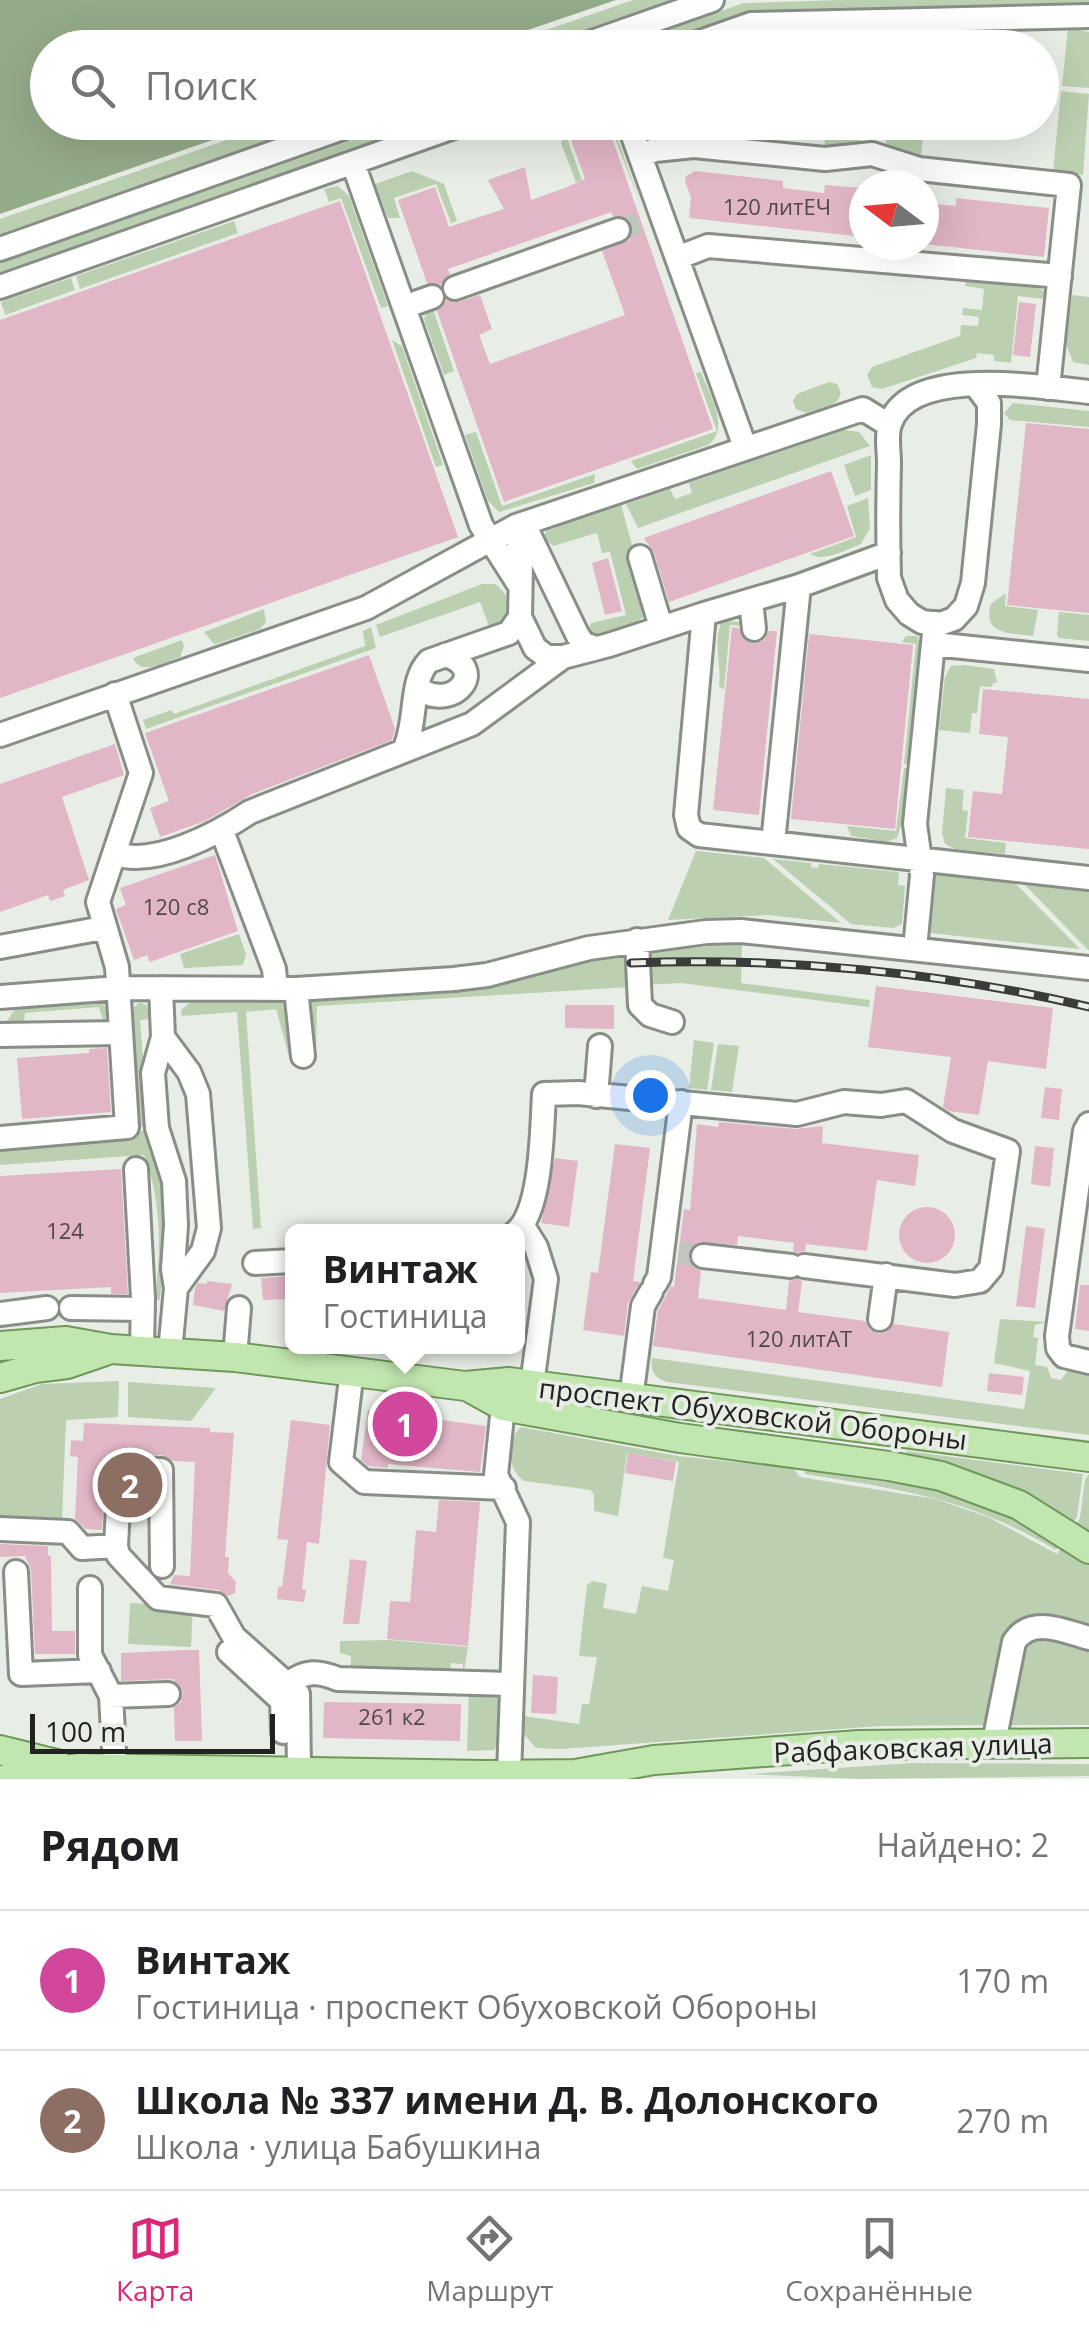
<!DOCTYPE html>
<html lang="ru">
<head>
<meta charset="utf-8">
<style>
	body { margin:0; font-family:"Open Sans",sans-serif; background:#f6f6f6; color:#202124 }
	.compass { position:absolute; left:849px; top:170px; width:90px; height:90px; border-radius:50%; background:#fff; box-shadow:0 10px 40px #0002; rotate:286deg }
	.scale { position:absolute; left:30px; bottom:25px; width:245px; box-sizing:border-box; padding-left:10px; border:5px solid #212320; border-top:0; font-size:28px; line-height:35px; white-space:nowrap; color:#212320; -webkit-text-stroke:8px #e8eee6; paint-order:stroke }
	.you { position:absolute; left:650px; top:1095px; width:35px; height:35px; margin:-25px; border:8px solid #fff; border-radius:50%; background:#1a73e8; box-shadow:0 0 0 15px #1a73e833 }
	.badge { display:grid; place-items:center; width:65px; height:65px; border-radius:50%; background:#db2777; color:#fff; font-size:32px; font-weight:700 }
	.pin { position:absolute; translate:-50% -50%; border:5px solid #fff; box-shadow:0 2px 10px #0006 }
	.popup { position:absolute; left:285px; top:1224px; width:240px; height:130px; box-sizing:border-box; display:grid; place-content:center; border-radius:15px; background:#fff; filter:drop-shadow(0 2px 8px #0005); font-size:32px; white-space:nowrap; color:#757577 }
	.popup b { font-size:38px; color:#202124 }
	.popup::after { content:''; position:absolute; left:50%; top:100%; margin-left:-20px; border:20px solid transparent; border-top-color:#fff }
	.list { margin:0; padding:0; list-style:none }
	h2 { display:flex; justify-content:space-between; align-items:center; height:130px; margin:0; padding:0 40px; font-size:42px }
	h2 small { font-size:32px; font-weight:400; color:#757577 }
	.list li { display:grid; grid-template-columns:65px 1fr auto; gap:30px; align-items:center; box-sizing:border-box; height:140px; padding:0 40px; border-top:2px solid #e0e0e0 }
	.list b { display:block; font-size:38px; white-space:nowrap }
	.list p { margin:0; font-size:32px; white-space:nowrap; color:#757577 }
	.list em { font-size:32px; font-style:normal; color:#757577 }
	.icon { flex:none; width:55px; height:55px; fill:none; stroke:currentColor; stroke-width:2; stroke-linecap:round; stroke-linejoin:round }
	.map { position:relative; flex:none; width:1089px; height:1779px; overflow:hidden }
	.search { position:absolute; background:#fff; box-shadow:0 10px 40px #0002; left:30px; right:30px; top:30px; height:110px; display:flex; align-items:center; gap:25px; box-sizing:border-box; padding:0 35px; border-radius:55px; color:#757577; font-size:38px }
	.sheet { height:410px; background:#fff }
	nav { display:flex; justify-content:space-around; align-items:center; box-sizing:border-box; height:140px; border-top:2px solid #e0e0e0; background:#fff; font-size:28px; color:#757577 }
	nav a { display:grid; justify-items:center; gap:5px }
	nav .on { color:#db2777 }
	.map>svg:first-child { display:block }
	.green { fill:#bad0b0 }
	.water { fill:#94ab89 }
	.building { fill:#e1b6c6 }
	.lines { fill:none; stroke-linecap:round; stroke-linejoin:round }
	.minor-tunnel { stroke:#c0c5be; stroke-width:22; stroke-dasharray:22 11; stroke-linecap:butt }
	.minor-casing { stroke:#898e87; stroke-width:28 }
	.major-casing { stroke:#70975a; stroke-width:32 }
	.minor { stroke:#fff; stroke-width:22 }
	.major { stroke:#c2e6af; stroke-width:28 }
	.rail-casing { stroke:#393c38; stroke-width:9 }
	.rail { stroke:#e8eee6; stroke-width:5; stroke-dasharray:15; stroke-linecap:butt }
	.labels { text-anchor:middle; stroke-width:8; stroke-linejoin:round; paint-order:stroke }
	.number-label { font-size:22px; fill:#51484a }
	.street-label { font-size:28px; fill:#212320; stroke:#e8eee6 }
</style>
</head>
<body>
<div class="map">
<svg width="1089" height="1779" viewBox="0 0 1089 1779">
	<rect width="100%" height="100%" fill="#e8eee6"/>
	<path class="green" d="M633 0H671L534 47H497Z
		M842 0H1089V7L748 14 653 47 614 48 744 3Z
		M1068 27 1089 32V88L1062 86Z
		M933 35 931 47H834L835 37Z
		M1061 91 1089 94 1083 175 1053 172Z
		M278 122 320 123 0 235V219Z
		M572 122 612 123 642 208 609 123 567 138 582 180 576 182 561 143Z
		M827 123H862L860 143 824 148Z
		M924 123 921 158 886 146 887 124Z
		M379 131 400 135 0 276V263Z
		M412 171 444 184 457 221 451 223 436 184 394 198 400 218H388L375 184Z
		M338 186 349 196 388 306 381 308 341 198 329 202 324 189Z
		M234 221 238 233 80 289 76 276Z
		M71 278 75 290 5 315 1 302Z
		M966 279 1036 286 1045 292 1043 299 1018 296 1011 363 994 361V355L977 353 976 358 882 389 872 387 867 375 872 367 960 336 961 325 978 326 979 317 962 315 963 308 982 310 984 289 965 286Z
		M1072 295 1089 297V365L1073 362 1066 344Z
		M433 309 454 371 444 375 424 319 427 312Z
		M392 340 402 346 443 465 436 467Z
		M701 372C709 394 731 428 708 445L637 469 631 461 717 431 696 373Z
		M829 382 837 384C850 405 821 408 806 413L796 409 793 401 797 394Z
		M1013 403 1089 411V427L1010 420 1004 413Z
		M844 430 859 432 870 446 638 528 626 504 670 489 675 499 692 493 689 483Z
		M476 432 502 506 595 474 594 483 499 512 488 501 465 435Z
		M871 455V490L855 496 844 465Z
		M868 498 870 528 861 544C847 549 824 563 810 554L856 537 847 506Z
		M621 505 648 602 646 615 631 626 594 636 589 630 591 623 626 615 610 552 602 553 597 533 553 546 543 537 547 530Z
		M482 584H495C509 594 511 607 508 622L490 629 480 602 380 637 376 625Z
		M1006 593 1005 606 1038 610 1033 636C1009 633 982 635 991 604Z
		M264 609 266 622 260 629 219 643 214 644 204 632Z
		M1059 612 1089 615V641L1059 638 1057 635Z
		M722 621 743 622V626L730 625 724 690 719 686C722 663 712 643 722 621Z
		M371 627 376 648 146 729 143 720 171 710 174 714 365 646 363 631Z
		M906 636H917L922 647 910 764H904L916 644 902 642Z
		M182 640 184 646 180 657C164 662 142 677 133 658Z
		M963 665 994 669 997 683H993L992 687 980 686 977 713H972L970 733 939 730 945 677 951 666Z
		M904 768H910L904 825H901L897 838 887 842 851 836 847 826 896 831Z
		M946 788 964 790 962 810 968 811 965 838 1006 843 1005 854 955 849 945 844 942 833Z
		M696 851 764 858 841 923 767 915 668 920Z
		M773 859 811 863V867L818 868 819 864 899 872 898 885 905 886 902 924 893 928 851 924Z
		M940 871 1011 879 1080 949 930 933 928 929 933 875Z
		M1019 879 1089 886V950H1088Z
		M239 934 246 954 243 965 184 968 180 954Z
		M742 943 741 983 870 1000 869 1007 681 983 643 985 646 952Z
		M628 954 630 987 317 1006 316 1055H309L304 999C361 997 419 998 476 989 527 980 576 962 628 954Z
		M289 1000 295 1056H289L276 1009 246 1012 261 1228 253 1229 237 1012 182 1016 181 1010 192 1001Z
		M99 1001 109 1010 104 1023 99 1007 25 1013 24 1023 8 1024 7 1021 14 1010 23 1007Z
		M140 1002 147 1006 150 1019 140 1020 148 1126 136 1127 128 1012Z
		M694 1040 714 1043 707 1090 689 1088Z
		M718 1044 739 1046 732 1092 711 1090Z
		M136 1131H148C150 1150 157 1167 161 1186 167 1222 163 1263 160 1300L155 1299C161 1250 162 1202 144 1155L0 1165V1144L135 1134Z
		M1000 1319 1047 1322 1035 1325 1033 1337 1038 1338 1035 1365 1047 1367 1051 1378 1061 1380 1069 1369 1089 1372V1435L667 1382C654 1378 650 1371 652 1358L1024 1409 1030 1371 994 1363Z
		M119 1381 118 1417 66 1420 62 1520 45 1526 0 1524V1399L42 1384Z
		M128 1382 216 1388 191 1421 128 1417Z
		M521 1427 678 1456 793 1468 800 1477 935 1499 988 1517 1057 1554 1080 1518 1085 1479 1089 1474V1631L1033 1619 988 1725 881 1726 561 1749 536 1748 521 1731V1705L525 1707 524 1716 579 1724 582 1704H589L597 1657 579 1656 587 1585 593 1581 607 1584 603 1608 636 1614 642 1586 668 1591 674 1560 663 1558 679 1462 627 1453 618 1516 594 1511V1495L591 1490 524 1481C507 1470 506 1440 521 1427Z
		M907 1451 1083 1474 1077 1517 1056 1550C968 1498 903 1490 805 1474V1469L899 1484Z
		M130 1603 193 1606 191 1647 128 1644Z
		M1029 1636 1089 1642V1725H1007L1019 1650Z
		M390 1640 468 1647 463 1677V1664L451 1663 449 1676 350 1674 351 1656 340 1653V1641Z
		M469 1688 504 1694 499 1743 494 1750 467 1751Z
		M912 1763 1089 1764V1776L860 1779 748 1774Z"/>
	<path class="water" d="M0 0H616L478 47 48 48V122L261 123 0 214Z"/>
	<path class="building" d="M608 126 713 429 504 502 437 311 447 300 459 302 480 295 492 329 479 335 490 364 625 315 602 251 629 240 632 226 627 218 613 216 611 212 448 269 450 274 440 285 427 283 398 200 435 187 449 227 504 209 488 180 525 167 531 200 565 188 585 179 571 140Z
		M695 171 783 181V188L824 193 825 185 864 188V237L689 218 691 197 685 182 686 176Z
		M956 198 1049 208 1044 257 924 244V203L956 206Z
		M340 201 458 537 0 698V320Z
		M1019 302 1036 304 1030 357 1013 355Z
		M1026 423 1089 429V613L1007 605Z
		M831 471 854 536 669 602 654 553 644 538Z
		M608 558 622 611 605 615 592 563Z
		M732 627 739 628 743 638 755 644 764 640 769 631H777L759 815 713 810Z
		M809 634 913 645 895 829 791 819Z
		M369 655 395 729 392 740 252 794 205 821 160 837 150 808 169 801 145 733Z
		M983 689 1089 699V849L968 837 973 791 1002 794 1008 737 979 734Z
		M115 744 124 775 62 797 89 880 63 890 65 896 50 901 48 895 0 912V784Z
		M215 855 238 931 150 962 147 955 134 960 116 909 126 905 120 888Z
		M876 986 1053 1008 1046 1069 988 1061 979 1115 949 1111 943 1107 951 1057 868 1047Z
		M565 1005H614V1029L565 1028Z
		M107 1048 111 1112 22 1119 17 1058 89 1053V1049Z
		M1045 1087 1062 1089 1059 1120 1041 1118Z
		M719 1122 796 1129 823 1126 822 1143 919 1155 915 1186 877 1180 867 1251 806 1244 805 1251 797 1253 793 1251 794 1243 738 1236 737 1245 698 1242 688 1255 693 1267 701 1271 698 1298 786 1310 789 1281 798 1279 802 1281 798 1312 865 1321 870 1330 879 1334 887 1332 894 1324 949 1332 942 1387 653 1346 658 1311 671 1286 674 1287 684 1209 690 1210 697 1124 718 1127Z
		M615 1144 650 1148 633 1281 640 1282 628 1303 624 1336 583 1330 591 1272 598 1273Z
		M1035 1146 1054 1148 1050 1187 1031 1184Z
		M555 1158 578 1161 569 1227 541 1223Z
		M121 1169 128 1294H111V1287L0 1293V1176Z
		M899 1235a28 28 0 1 1 56 0a28 28 0 1 1-56 0Z
		M1026 1226 1045 1229 1035 1308 1016 1306Z
		M292 1276V1299L263 1300 261 1278Z
		M207 1281 232 1284 224 1311 193 1305 195 1288 198 1283 207 1284Z
		M1080 1285H1089V1331L1075 1329Z
		M989 1373 1024 1377 1022 1395 987 1391Z
		M368 1410 486 1426 480 1472 388 1464V1468L368 1466 361 1460Z
		M291 1420 330 1425 319 1544 307 1542 302 1589 306 1590 304 1602 277 1599 278 1587H282L288 1540 277 1539Z
		M84 1423 210 1428V1432L234 1433 225 1557H229L228 1573 236 1582 235 1593 228 1596 218 1590 170 1584 174 1575 190 1576 195 1462 173 1461 162 1455 114 1454 105 1467 102 1530 86 1529 75 1519 78 1457 70 1456 71 1440 83 1441Z
		M628 1453 676 1462 673 1481 625 1473Z
		M439 1500 480 1502 468 1646 387 1639 390 1601 410 1602 416 1530 436 1532Z
		M0 1544 48 1546V1555L51 1556 52 1631H75V1654H35L31 1570 25 1556 0 1557Z
		M350 1559 367 1561 359 1624H343Z
		M186 1650H199L202 1741H175L174 1707 181 1702 183 1692 173 1679 121 1681V1653Z
		M533 1675 558 1677 556 1714 531 1713Z
		M324 1702 461 1704 460 1741 323 1738Z"/>
	<g class="lines">
		<path class="minor-tunnel" d="M618 230 642 222
			M679 1253 703 1256"/>
		<defs>
			<path id="minor" d="M575 48 712 0
				M683 48 751 24 1089 16
				M628 122 745 447
				M640 156 655 150 694 146 825 159 872 154 919 169 1069 185 1048 388
				M353 163 481 525 518 583
				M0 249 360 122
				M677 258 708 246 1060 276
				M0 287 468 122
				M455 288 618 230
				M404 307 432 297
				M977 387 989 403V424L973 583 966 606 954 619 940 624 922 622 909 614 897 600 889 578C888 540 888 501 889 463 889 451 886 435 890 424 909 365 1041 387 1089 392
				M524 524 578 636 584 644 596 648
				M516 526 521 565 520 617 535 648 547 657H563L609 645 704 614
				M889 553 799 586 704 614 686 815 689 828 699 835 1089 878
				M640 557 661 627
				M751 600 754 629
				M933 644 1089 660
				M418 682 421 690C455 711 489 668 445 655
				M0 735 366 608 516 526 863 409 889 425
				M404 750C418 721 409 681 429 661L509 633 520 617
				M222 831 274 969 276 989
				M773 843 799 586
				M116 854C155 867 217 834 250 812L472 724 563 657
				M637 940 640 1005 650 1015 672 1022
				M0 947 103 928
				M915 949 922 875 915 824 935 623
				M161 988 163 1037 153 1073 157 1128 174 1181 176 1225 173 1269 176 1288 170 1352
				M296 989 303 1056
				M0 997 118 988 296 989 454 979 487 975 589 948 706 932 741 931 1089 968
				M0 1035 121 1033
				M163 1037 189 1072 198 1094 209 1228 203 1251 176 1288
				M596 1096 600 1046
				M1089 1124 1085 1131 1057 1336 1058 1348 1064 1356 1089 1362
				M0 1138 127 1127 117 967 98 902 141 773 115 694
				M136 1169 143 1298 142 1350
				M523 1226 536 1247 546 1279 532 1385
				M516 1232C542 1210 542 1127 544 1094L578 1093 797 1114 844 1102 881 1105 906 1101 953 1131 1008 1151 991 1268 980 1281 955 1285 804 1266
				M703 1256 791 1266
				M255 1263 292 1261
				M655 1284 659 1277 681 1102
				M71 1308 143 1309
				M0 1314 47 1308
				M880 1319 886 1275
				M235 1357 239 1308
				M352 1370 341 1462 364 1482 504 1488
				M631 1399 643 1306 651 1292
				M503 1406 496 1475 518 1522 509 1775
				M0 1529 68 1532 82 1548 116 1546 120 1468 161 1470 162 1566
				M116 1546 118 1555 158 1598 216 1605 234 1637 298 1694 299 1772
				M16 1572 21 1674 99 1671
				M90 1588V1655L111 1696 115 1769
				M229 1652 282 1701 283 1732
				M288 1684C305 1670 319 1671 338 1679L512 1684
				M111 1696 168 1694
				M994 1742 1014 1642C1031 1615 1064 1631 1089 1638"/>
			<path id="major" d="M0 1346 66 1341 111 1349 235 1357 465 1386 509 1382 1089 1457
				M0 1378 35 1368 67 1364 105 1351
				M467 1386 503 1406 680 1438 889 1466 941 1476 1019 1505 1089 1549
				M0 1750 57 1764
				M6 1779 78 1768 484 1775 575 1774 654 1760 859 1745 1089 1743"/>
		</defs>
		<use href="#minor" class="minor-casing"/>
		<use href="#major" class="major-casing"/>
		<use href="#minor" class="minor"/>
		<use href="#major" class="major"/>
		<defs>
			<path id="rail" d="M631 963C779 957 944 972 1089 1007"/>
		</defs>
		<use href="#rail" class="rail-casing"/>
		<use href="#rail" class="rail"/>
	</g>
	<g class="labels">
		<g class="number-label">
			<text x="777" y="215">120 литЕЧ</text>
			<text x="176" y="915">120 с8</text>
			<text x="65" y="1239">124</text>
			<text x="799" y="1347">120 литАТ</text>
			<text x="392" y="1725">261 к2</text>
		</g>
		<g class="street-label">
			<text transform="translate(753 1414) rotate(7)" y="10">проспект Обуховской Обороны</text>
			<text transform="translate(913 1748) rotate(-2)" y="10">Рабфаковская улица</text>
		</g>
	</g>
</svg>
<svg class="compass" viewBox="-18 -18 36 36"><path d="M0-13l5 13h-10z" fill="#e53935"/><path d="M0 13l5-13h-10z" fill="#757577"/></svg>
<div class="scale">100 m</div>
<div class="you"></div>
<div class="pin badge" style="left:405px;top:1424px;background:#d1479c">1</div>
<div class="popup"><b>Винтаж</b>Гостиница</div>
<div class="pin badge" style="left:130px;top:1485px;background:#8d6e63">2</div>
<div class="search"><svg class="icon" aria-label="search" viewBox="0 0 24 24"><circle cx="10" cy="10" r="6"/><path d="M15 15l6 6"/></svg>Поиск</div>
</div>
<section class="sheet">
<h2>Рядом<small>Найдено: 2</small></h2>
<ul class="list">
<li><span class="badge" style="background:#d1479c">1</span><div><b>Винтаж</b><p>Гостиница · проспект Обуховской Обороны</p></div><em>170 m</em></li>
<li><span class="badge" style="background:#8d6e63">2</span><div><b>Школа № 337 имени Д. В. Долонского</b><p>Школа · улица Бабушкина</p></div><em>270 m</em></li>
</ul>
</section>
<nav>
<a class="on"><svg class="icon" aria-label="map" viewBox="0 0 24 24"><path d="M3 6l6-2 6 2 6-2v14l-6 2-6-2-6 2zM9 4v14M15 6v14"/></svg>Карта</a>
<a><svg class="icon" aria-label="directions" viewBox="0 0 24 24"><path d="M12 3l9 9-9 9-9-9zM9 14v-3h6M13 9l2 2-2 2"/></svg>Маршрут</a>
<a><svg class="icon" aria-label="saved" viewBox="0 0 24 24"><path d="M7 4h10v16l-5-4-5 4z"/></svg>Сохранённые</a>
</nav>
</body>
</html>
